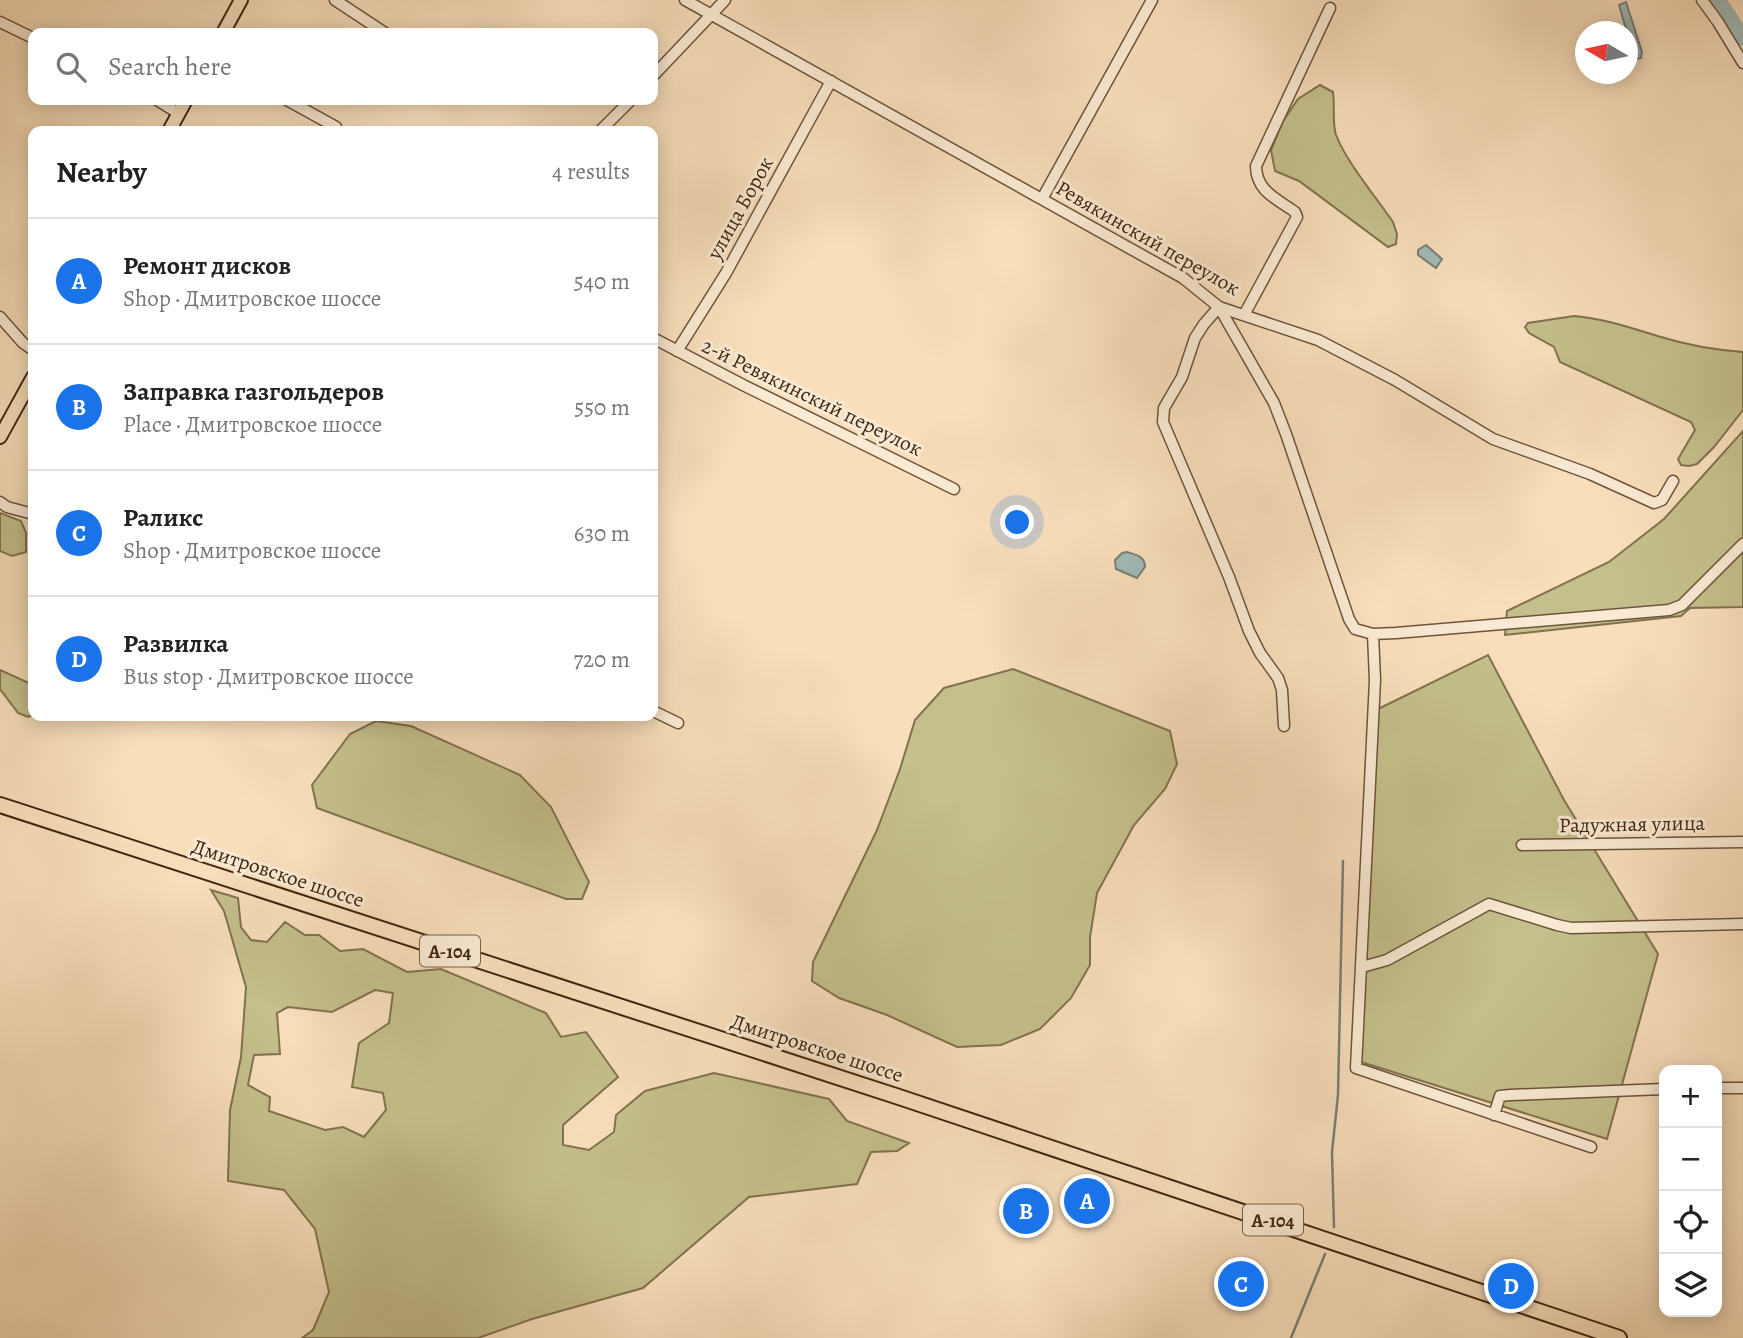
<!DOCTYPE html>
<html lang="en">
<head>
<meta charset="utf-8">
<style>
	body { margin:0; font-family:Alegreya,serif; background:#f2f2f2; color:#222 }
	.controls { position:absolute; right:21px; bottom:21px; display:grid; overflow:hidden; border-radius:14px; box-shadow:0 4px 18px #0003 }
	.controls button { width:63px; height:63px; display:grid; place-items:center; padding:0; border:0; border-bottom:2px solid #e0e0e0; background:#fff; color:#222; font:35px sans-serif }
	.compass { position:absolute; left:1575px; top:21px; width:63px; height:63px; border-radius:50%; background:#fff; box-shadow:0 4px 18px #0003; rotate:279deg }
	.you { position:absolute; left:1018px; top:523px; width:24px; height:24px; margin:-18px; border:5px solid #fff; border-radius:50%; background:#1a73e8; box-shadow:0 0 0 10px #1a73e833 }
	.badge { display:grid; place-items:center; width:46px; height:46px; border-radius:50%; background:#1a73e8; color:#fff; font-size:23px; font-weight:700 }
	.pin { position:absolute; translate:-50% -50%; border:4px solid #fff; box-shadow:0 2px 7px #0006 }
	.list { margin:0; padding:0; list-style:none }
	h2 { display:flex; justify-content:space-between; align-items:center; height:91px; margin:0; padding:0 28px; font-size:30px }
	h2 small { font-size:23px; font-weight:400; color:#767676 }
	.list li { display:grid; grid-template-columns:46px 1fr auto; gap:21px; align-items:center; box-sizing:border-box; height:126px; padding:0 28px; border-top:2px solid #e0e0e0 }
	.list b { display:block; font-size:26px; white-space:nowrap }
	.list p { margin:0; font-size:23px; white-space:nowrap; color:#767676 }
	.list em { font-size:23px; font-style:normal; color:#767676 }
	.icon { flex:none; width:38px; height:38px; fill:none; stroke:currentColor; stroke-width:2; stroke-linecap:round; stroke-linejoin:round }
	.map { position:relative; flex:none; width:1743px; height:1338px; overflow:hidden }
	.search { position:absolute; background:#fff; box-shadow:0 4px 18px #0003; left:28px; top:28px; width:630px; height:77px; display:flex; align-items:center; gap:18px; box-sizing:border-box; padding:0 24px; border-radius:14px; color:#767676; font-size:26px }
	.panel { position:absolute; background:#fff; box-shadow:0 4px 18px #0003; left:28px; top:126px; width:630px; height:595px; border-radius:14px }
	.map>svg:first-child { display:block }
	.green { fill:#c4bf8c; stroke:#82724e; stroke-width:2; fill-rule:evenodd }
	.water { fill:#a0bbb8; stroke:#797f75; stroke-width:2 }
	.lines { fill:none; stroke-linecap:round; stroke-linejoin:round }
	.stream { stroke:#797f75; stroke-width:2.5 }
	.river { stroke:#a0bbb8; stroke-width:16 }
	.minor-casing { stroke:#6d543c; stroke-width:13 }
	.major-casing { stroke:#3f2611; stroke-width:16 }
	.highway-casing { stroke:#3f2611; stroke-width:18 }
	.minor { stroke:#faead3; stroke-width:10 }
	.major { stroke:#f8debb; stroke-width:12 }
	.highway { stroke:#f8debb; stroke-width:14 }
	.labels { text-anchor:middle; stroke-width:6; stroke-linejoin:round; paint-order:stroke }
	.shield { fill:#faead3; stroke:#77614b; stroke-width:2 }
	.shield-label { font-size:19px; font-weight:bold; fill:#3f2611 }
	.street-label { font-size:21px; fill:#3f2611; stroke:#faead3 }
</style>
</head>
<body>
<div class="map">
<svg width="1743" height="1338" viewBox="0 0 1743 1338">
	<rect width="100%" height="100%" fill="#f8debb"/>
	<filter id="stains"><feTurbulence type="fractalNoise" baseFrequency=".00286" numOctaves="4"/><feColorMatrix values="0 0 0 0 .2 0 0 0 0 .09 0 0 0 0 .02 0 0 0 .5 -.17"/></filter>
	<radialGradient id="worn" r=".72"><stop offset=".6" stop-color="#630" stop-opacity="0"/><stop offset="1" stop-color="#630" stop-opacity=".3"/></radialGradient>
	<path class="green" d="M1320 85 1333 92C1335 105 1332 123 1336 135 1347 163 1376 197 1393 222L1397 234 1396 244 1388 247 1299 181 1275 171 1271 150 1283 121 1298 99Z
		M1574 316C1606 319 1631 328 1661 337 1687 345 1715 350 1743 352V410L1714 447 1697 464 1689 466 1681 465 1678 459 1695 430 1691 422 1560 362 1554 347 1529 333 1525 327 1528 323Z
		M1743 431V607L1690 608 1681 616 1505 635 1507 611 1609 562 1664 519Z
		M0 513 21 521 26 533V552L12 556 0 551Z
		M1488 655 1564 800 1658 954 1607 1139 1358 1061 1372 712Z
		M1013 669 1170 731 1177 764 1165 789 1134 825 1097 893 1090 937V965L1071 998 1040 1029 1001 1045 957 1047 887 1015 839 998 812 981 813 962 877 830 900 769 915 720 944 688Z
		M0 670 29 683 33 688V715L28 717 18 713 0 689Z
		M376 721 411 726 520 775 551 807 589 882 582 899H566L317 808 312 785 350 734Z
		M211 890 238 898 241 927 251 940 267 942 285 922 305 935H319L340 951 363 949 407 972 441 969 546 1013 561 1037 586 1032 618 1077 563 1125V1145L589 1150 614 1132 616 1115 645 1091 714 1073 829 1099 847 1121 909 1143 897 1151 871 1152 857 1184 749 1197 643 1288 532 1319 478 1338H302L313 1330 329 1292 315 1229 284 1190 228 1181 230 1110 241 1057 246 987 224 911ZM375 990 393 993 389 1023 359 1043 352 1087 383 1093 386 1110 364 1137 343 1127 325 1130 269 1111 270 1097 248 1085 254 1055 280 1054 277 1013 288 1007 332 1012Z"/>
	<path class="water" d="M1626 2 1642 52 1641 58 1637 59 1634 56 1619 5Z
		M1426 245 1442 259 1436 268 1418 255V250Z
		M1127 552C1136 555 1145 556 1145 567L1137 578 1116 569 1115 560 1122 553Z"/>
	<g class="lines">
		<path class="stream" d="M1334 1227 1332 1152 1338 1095 1343 861
			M1291 1338 1325 1254"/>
		<path class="river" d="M1718 0 1743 38"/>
		<defs>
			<path id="minor" d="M335 0 385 33
				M685 0 1183 278 1219 307 1318 340 1395 380 1493 439 1590 474 1654 503 1662 500 1673 481
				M1702 0 1718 22 1743 63
				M0 22 33 38
				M653 76 725 0
				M157 100 178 113
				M287 100 336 127
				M600 131 631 100
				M1042 199 1152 0
				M1244 315 1297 217 1295 212C1277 199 1256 191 1256 166L1330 8
				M0 317 23 343 33 350
				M653 338 743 385 954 489
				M677 351 726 273 831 81
				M0 502 7 507 33 514
				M1373 634 1375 680 1356 1068 1591 1147
				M653 711 678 723
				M1284 726 1282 690 1278 678 1260 653 1249 631 1229 577 1163 422 1164 408 1182 377 1195 338 1204 324 1219 307 1274 403 1286 434 1349 619 1355 629 1373 634 1396 633 1669 610 1682 605 1743 544
				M1522 845 1743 842
				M1362 967 1387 960 1489 904 1557 925 1571 928 1743 924
				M1717 1088H1743
				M1494 1115 1500 1096 1510 1095 1664 1089"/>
			<path id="major" d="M223 33 241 0
				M169 131 186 100
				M0 437 33 377"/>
			<path id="highway" d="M0 805 899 1097 1619 1338"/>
		</defs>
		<use href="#minor" class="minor-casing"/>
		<use href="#major" class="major-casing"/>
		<use href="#highway" class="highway-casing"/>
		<use href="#minor" class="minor"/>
		<use href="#major" class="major"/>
		<use href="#highway" class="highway"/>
	</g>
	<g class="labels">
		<g class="shield">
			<rect x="420" y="935.5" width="60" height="31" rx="5"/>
			<rect x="1243" y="1204.5" width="60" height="31" rx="5"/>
		</g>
		<g class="shield-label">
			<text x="450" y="958">А-104</text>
			<text x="1273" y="1227">А-104</text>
		</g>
		<g class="street-label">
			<text transform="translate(740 208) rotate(-61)" y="7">улица Борок</text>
			<text transform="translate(1148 238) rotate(30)" y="7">Ревякинский переулок</text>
			<text transform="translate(812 397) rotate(26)" y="7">2-й Ревякинский переулок</text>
			<text transform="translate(1632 824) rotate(-1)" y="7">Радужная улица</text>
			<text transform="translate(278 873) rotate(18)" y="7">Дмитровское шоссе</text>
			<text transform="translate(817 1048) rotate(18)" y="7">Дмитровское шоссе</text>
		</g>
	</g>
	<rect width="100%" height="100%" filter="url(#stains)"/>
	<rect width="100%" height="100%" fill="url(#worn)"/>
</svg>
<div class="controls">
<button>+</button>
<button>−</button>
<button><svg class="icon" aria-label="locate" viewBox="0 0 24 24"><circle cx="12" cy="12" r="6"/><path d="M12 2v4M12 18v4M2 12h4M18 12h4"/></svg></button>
<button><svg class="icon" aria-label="layers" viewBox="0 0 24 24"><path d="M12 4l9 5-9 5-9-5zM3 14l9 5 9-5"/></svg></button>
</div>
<svg class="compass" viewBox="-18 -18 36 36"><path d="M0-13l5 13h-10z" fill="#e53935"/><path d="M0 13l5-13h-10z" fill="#767676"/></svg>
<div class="you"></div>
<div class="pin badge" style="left:1087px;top:1201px">A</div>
<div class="pin badge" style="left:1026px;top:1211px">B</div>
<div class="pin badge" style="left:1241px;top:1284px">C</div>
<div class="pin badge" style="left:1511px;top:1286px">D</div>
<div class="search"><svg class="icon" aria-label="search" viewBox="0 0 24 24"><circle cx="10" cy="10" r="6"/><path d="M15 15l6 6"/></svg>Search here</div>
<section class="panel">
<h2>Nearby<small>4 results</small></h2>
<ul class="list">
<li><span class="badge">A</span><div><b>Ремонт дисков</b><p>Shop · Дмитровское шоссе</p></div><em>540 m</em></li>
<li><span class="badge">B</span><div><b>Заправка газгольдеров</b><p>Place · Дмитровское шоссе</p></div><em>550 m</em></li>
<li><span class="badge">C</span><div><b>Раликс</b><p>Shop · Дмитровское шоссе</p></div><em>630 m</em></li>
<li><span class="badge">D</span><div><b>Развилка</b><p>Bus stop · Дмитровское шоссе</p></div><em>720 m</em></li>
</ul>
</section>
</div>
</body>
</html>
